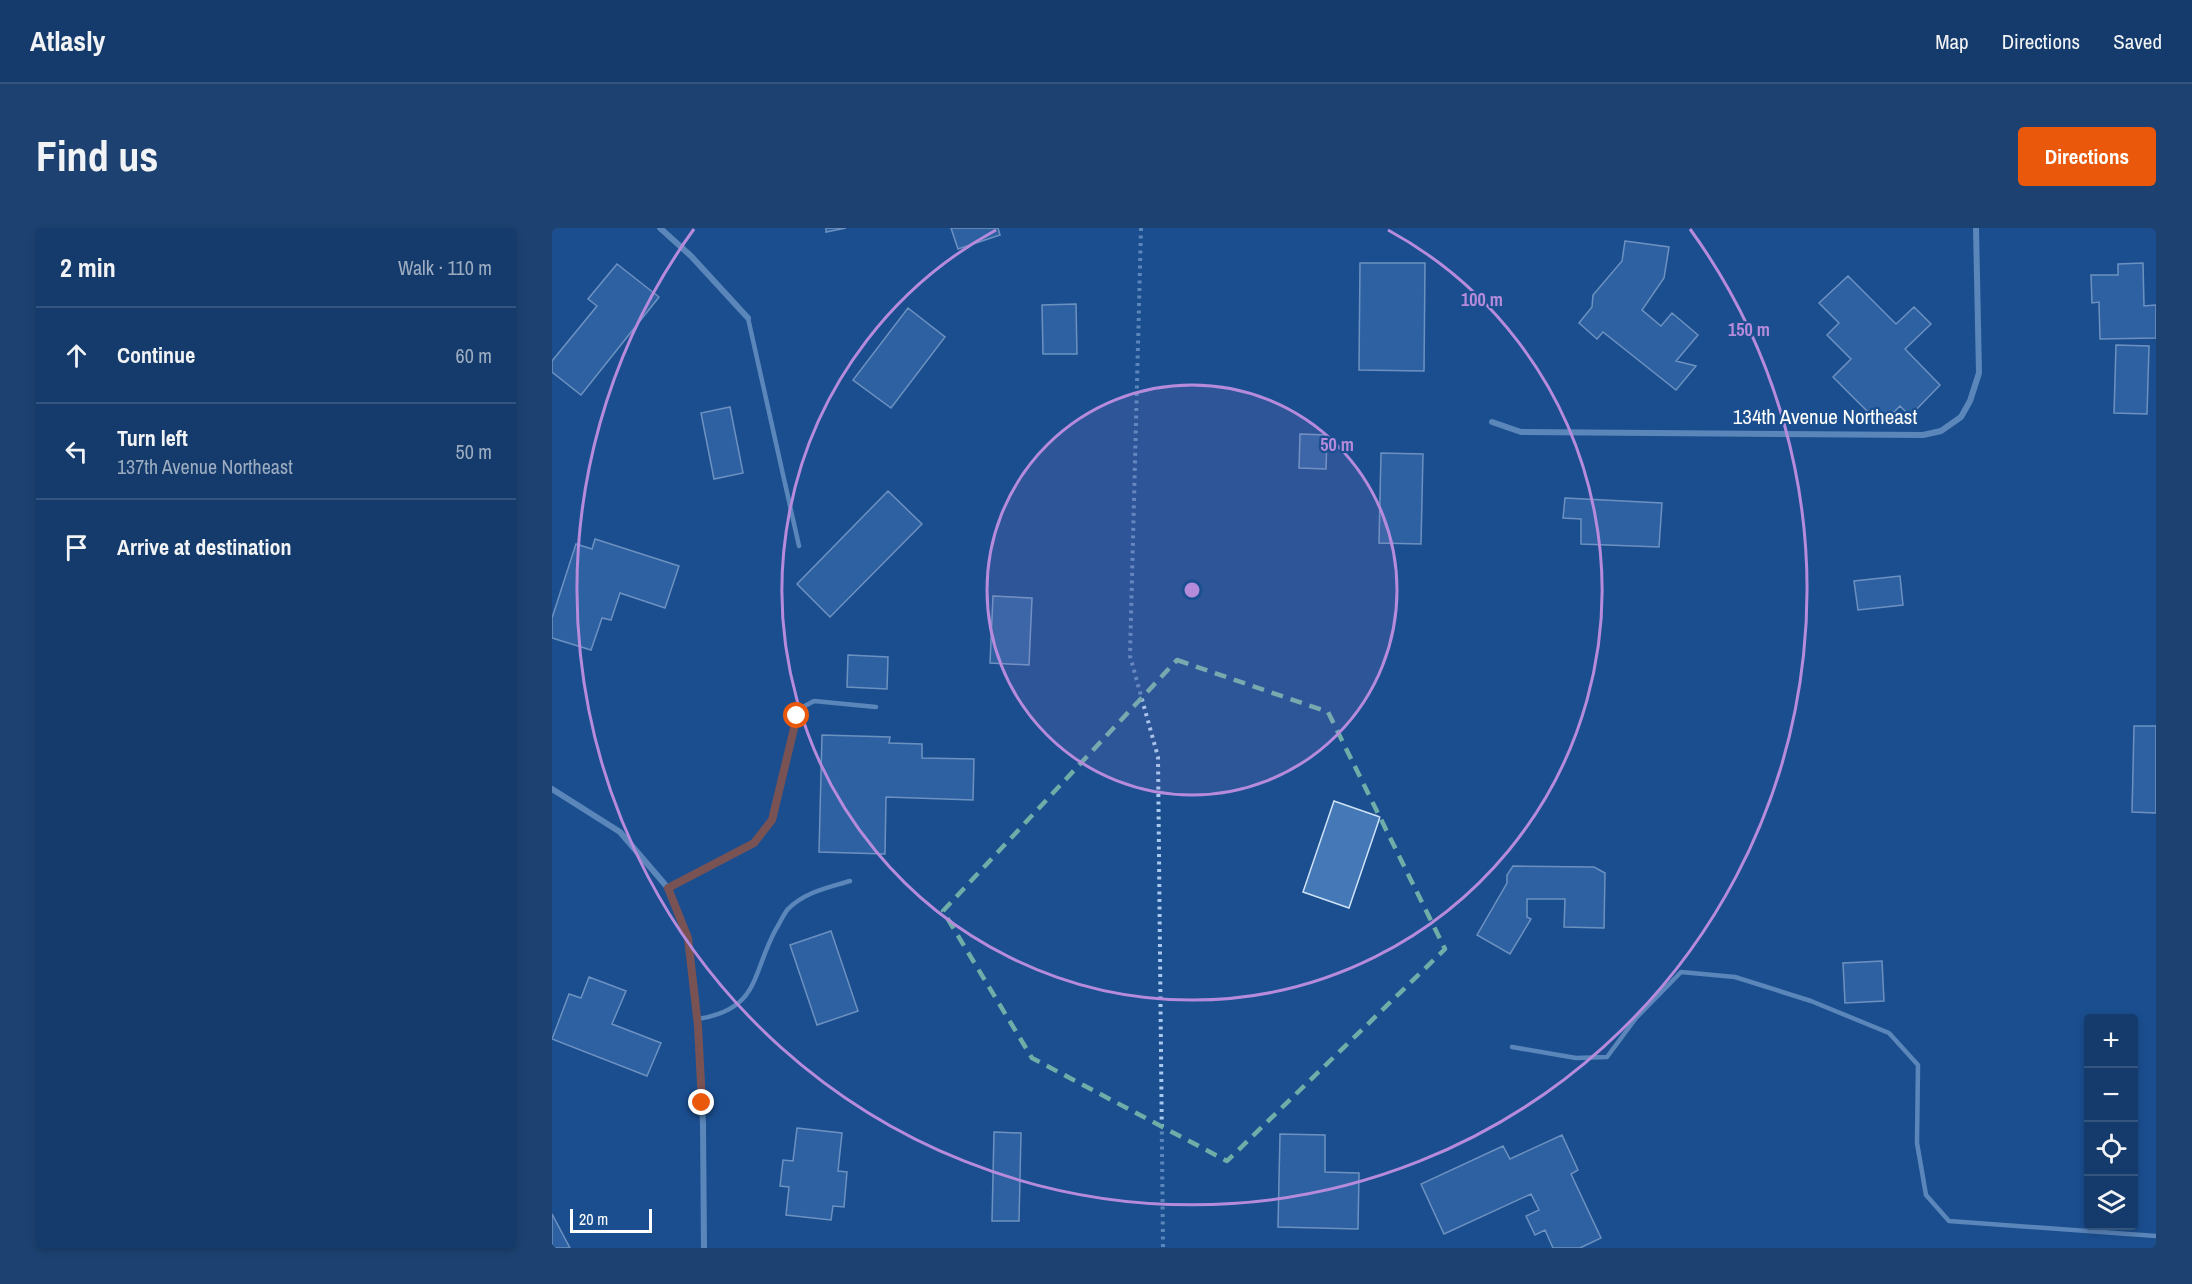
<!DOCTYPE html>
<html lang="en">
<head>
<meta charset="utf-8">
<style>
	body { margin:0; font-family:"Archivo Narrow",sans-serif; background:#1d4271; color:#f1f3f6 }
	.controls { position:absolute; right:18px; bottom:18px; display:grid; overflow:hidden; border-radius:6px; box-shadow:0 3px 9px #0003 }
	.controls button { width:54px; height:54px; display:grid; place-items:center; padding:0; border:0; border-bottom:2px solid #33557e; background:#143b6b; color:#f1f3f6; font:30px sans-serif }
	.scale { position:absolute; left:18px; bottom:15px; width:82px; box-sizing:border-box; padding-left:6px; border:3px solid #fff; border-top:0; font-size:16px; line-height:21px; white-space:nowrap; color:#fff; -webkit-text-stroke:4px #1b4f8f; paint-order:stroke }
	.stop { position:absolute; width:18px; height:18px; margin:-14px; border:4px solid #ea580c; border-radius:50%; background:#fff }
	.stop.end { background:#ea580c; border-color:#fff; box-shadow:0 2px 6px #0008 }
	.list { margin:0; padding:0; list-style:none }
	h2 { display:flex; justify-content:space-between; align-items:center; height:78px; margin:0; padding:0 24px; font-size:26px }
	h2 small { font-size:20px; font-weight:400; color:#9dadc1 }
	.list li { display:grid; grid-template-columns:39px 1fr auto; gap:18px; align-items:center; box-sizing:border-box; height:96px; padding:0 24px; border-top:2px solid #33557e }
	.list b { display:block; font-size:22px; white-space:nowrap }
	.list p { margin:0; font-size:20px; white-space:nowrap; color:#9dadc1 }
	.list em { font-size:20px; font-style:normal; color:#9dadc1 }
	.icon { flex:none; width:33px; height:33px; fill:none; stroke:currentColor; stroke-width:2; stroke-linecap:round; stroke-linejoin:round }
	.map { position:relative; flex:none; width:1604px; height:1020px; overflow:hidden; border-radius:6px }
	header { display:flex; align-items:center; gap:36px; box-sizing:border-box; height:84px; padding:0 30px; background:#143b6b; border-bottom:2px solid #33557e }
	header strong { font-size:28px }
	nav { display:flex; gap:33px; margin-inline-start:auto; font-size:21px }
	.intro { display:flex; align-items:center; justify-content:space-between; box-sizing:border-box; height:144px; padding:0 36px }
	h1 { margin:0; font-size:42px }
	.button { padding:15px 27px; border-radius:6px; background:#ea580c; color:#fff; font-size:21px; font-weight:700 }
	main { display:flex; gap:36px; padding:0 36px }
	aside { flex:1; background:#143b6b; border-radius:6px; box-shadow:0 3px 9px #0003 }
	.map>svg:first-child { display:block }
	.building { fill:#4478b7; stroke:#cfe3fa; stroke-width:1.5 }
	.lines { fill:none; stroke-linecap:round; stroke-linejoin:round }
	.path { stroke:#a9c9ee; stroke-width:4; stroke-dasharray:3 4.5; stroke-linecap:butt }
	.lane { stroke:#a9c9ee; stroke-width:4.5 }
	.street { stroke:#a9c9ee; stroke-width:6 }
	.route { stroke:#ea580c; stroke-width:8 }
	.marked { fill:none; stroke:#6fada8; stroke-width:4.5; stroke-dasharray:12 8; stroke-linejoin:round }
	.ring { fill:none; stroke:#b68bdc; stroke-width:3 }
	.labels { text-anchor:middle; stroke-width:4.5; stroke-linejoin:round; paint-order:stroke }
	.street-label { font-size:21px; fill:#fff; stroke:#1b4f8f }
	.centre { fill:#b68bdc; stroke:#1b4f8f; stroke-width:3 }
	.ring-label { font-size:18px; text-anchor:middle; font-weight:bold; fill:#b68bdc; stroke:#1b4f8f; stroke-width:4.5; stroke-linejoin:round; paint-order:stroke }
</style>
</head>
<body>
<header>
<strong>Atlasly</strong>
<nav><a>Map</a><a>Directions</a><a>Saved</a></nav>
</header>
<div class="intro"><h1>Find us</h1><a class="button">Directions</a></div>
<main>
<aside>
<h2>2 min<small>Walk · 110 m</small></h2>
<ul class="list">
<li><svg class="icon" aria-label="ahead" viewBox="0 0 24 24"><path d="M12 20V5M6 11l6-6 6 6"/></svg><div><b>Continue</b></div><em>60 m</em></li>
<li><svg class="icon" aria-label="left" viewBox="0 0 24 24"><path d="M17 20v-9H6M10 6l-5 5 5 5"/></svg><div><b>Turn left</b><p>137th Avenue Northeast</p></div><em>50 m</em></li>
<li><svg class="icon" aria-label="arrive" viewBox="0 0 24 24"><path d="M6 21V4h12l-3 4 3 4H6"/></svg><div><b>Arrive at destination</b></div></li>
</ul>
</aside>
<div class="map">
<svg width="1604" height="1020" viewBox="0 0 1604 1020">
	<rect width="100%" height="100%" fill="#1b4f8f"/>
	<path class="building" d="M274 0H294L274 4Z
		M399 0H446L448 7 406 21Z
		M1073 13 1117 19 1112 50 1090 82 1109 98 1120 85 1146 107 1124 133 1144 138 1124 162 1051 104 1045 111 1027 95 1040 79 1041 67 1070 33Z
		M808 35H873L872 143 807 142Z
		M1591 35 1592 78 1604 77V110L1548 111 1547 74 1540 75 1539 47H1566V36Z
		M65 36 107 69 29 167 0 144V133L45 78 36 71Z
		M1296 48 1344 96 1362 79 1379 96 1353 121 1388 157 1358 188 1348 178 1329 197 1281 149 1299 131 1275 107 1287 95 1267 75Z
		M524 76 525 126H491L490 77Z
		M356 80 393 109 339 180 301 152Z
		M1564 117 1597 118 1595 186 1562 185Z
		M178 179 191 245 162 251 149 185Z
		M748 206 775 207 774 241 747 240Z
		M829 225 871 226 869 316 827 315Z
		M336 263 370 296 278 389 245 356Z
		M1013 270 1110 275 1107 319 1029 316V291L1011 290Z
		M43 311 127 338 113 380 68 365 59 392 50 390 39 422 0 410V390L24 316 40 321Z
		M1348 348 1351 377 1306 382 1302 353Z
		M441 368 480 370 477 437 438 435Z
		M296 427 336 429 335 461 295 459Z
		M1582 498H1604V585L1580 584Z
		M270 507 338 509 337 515 370 516V530L422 531 421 572 334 569 333 626 267 624Z
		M782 573 828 589 797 680 751 664Z
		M961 638 1042 639 1053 645 1052 700 1012 699 1013 671H975V689L979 691 958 726 925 707 955 655V647Z
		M279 703 306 783 265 797 238 717Z
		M1330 733 1332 773 1293 775 1291 735Z
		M37 749 74 763 60 796 109 815 95 848 0 811 17 766 29 770Z
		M245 900 290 905 286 943 295 944 292 979 281 978 279 992 234 987 237 959 228 958 231 932 241 933Z
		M442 904 469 905 467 993H440Z
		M728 906 773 907V944L807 945 806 1001 726 999Z
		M1010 907 1026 942 1019 946 1049 1010 1028 1020H1001L993 1002 983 1007 974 988 987 982 979 966 892 1006 869 956 951 918 958 931Z
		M0 986 18 1020H0Z"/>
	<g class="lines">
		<path class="path" d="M589 0 578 428 606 529 611 1020"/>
		<path class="lane" d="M196 90 247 318
			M116 660 202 615 220 592 245 488 251 479 262 473 324 479
			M146 791C208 781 199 747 224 701 228 695 231 687 236 681 253 664 275 660 298 653
			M960 819 1024 830 1055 829 1084 790 1129 744 1183 749 1259 773 1337 805 1366 837 1365 915 1374 967 1397 993 1604 1008"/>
		<path class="street" d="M108 0 139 28 196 90
			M940 194 969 204 1371 207 1389 203 1409 189 1418 173 1427 145 1424 0
			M0 561 68 604 116 660 136 710 146 798 151 897 152 1020"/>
	</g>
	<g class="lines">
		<path class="route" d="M150 875 146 798 136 710 116 660 202 615 220 592 245 488"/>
	</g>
	<path d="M0 0H1604V1020H0ZM625 432 776 484 893 721 675 933 480 830 391 683Z" fill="#1b4f8f" fill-opacity=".55" fill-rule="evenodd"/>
	<path class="marked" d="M625 432 776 484 893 721 675 933 480 830 391 683Z"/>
	<circle cx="640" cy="362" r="205" fill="#b68bdc" fill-opacity=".12"/>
	<g class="ring">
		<circle cx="640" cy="362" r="205"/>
		<path d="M836 2A410 410 0 1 1 444 2"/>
		<path d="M1138 1A615 615 0 1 1 142 1"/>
	</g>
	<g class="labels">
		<g class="street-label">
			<text x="1273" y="196">134th Avenue Northeast</text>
		</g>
	</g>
	<circle cx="640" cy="362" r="9" class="centre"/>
	<g class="ring-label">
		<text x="930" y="78">100 m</text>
		<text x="1197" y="108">150 m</text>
		<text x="785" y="223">50 m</text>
	</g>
</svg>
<div class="controls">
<button>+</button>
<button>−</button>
<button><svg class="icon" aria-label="locate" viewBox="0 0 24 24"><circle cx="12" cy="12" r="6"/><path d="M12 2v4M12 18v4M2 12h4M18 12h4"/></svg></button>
<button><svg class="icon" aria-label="layers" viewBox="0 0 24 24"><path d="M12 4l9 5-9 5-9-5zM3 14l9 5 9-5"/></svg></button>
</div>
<div class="scale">20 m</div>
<div class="stop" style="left:245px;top:488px"></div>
<div class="stop end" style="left:150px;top:875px"></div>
</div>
</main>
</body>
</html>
